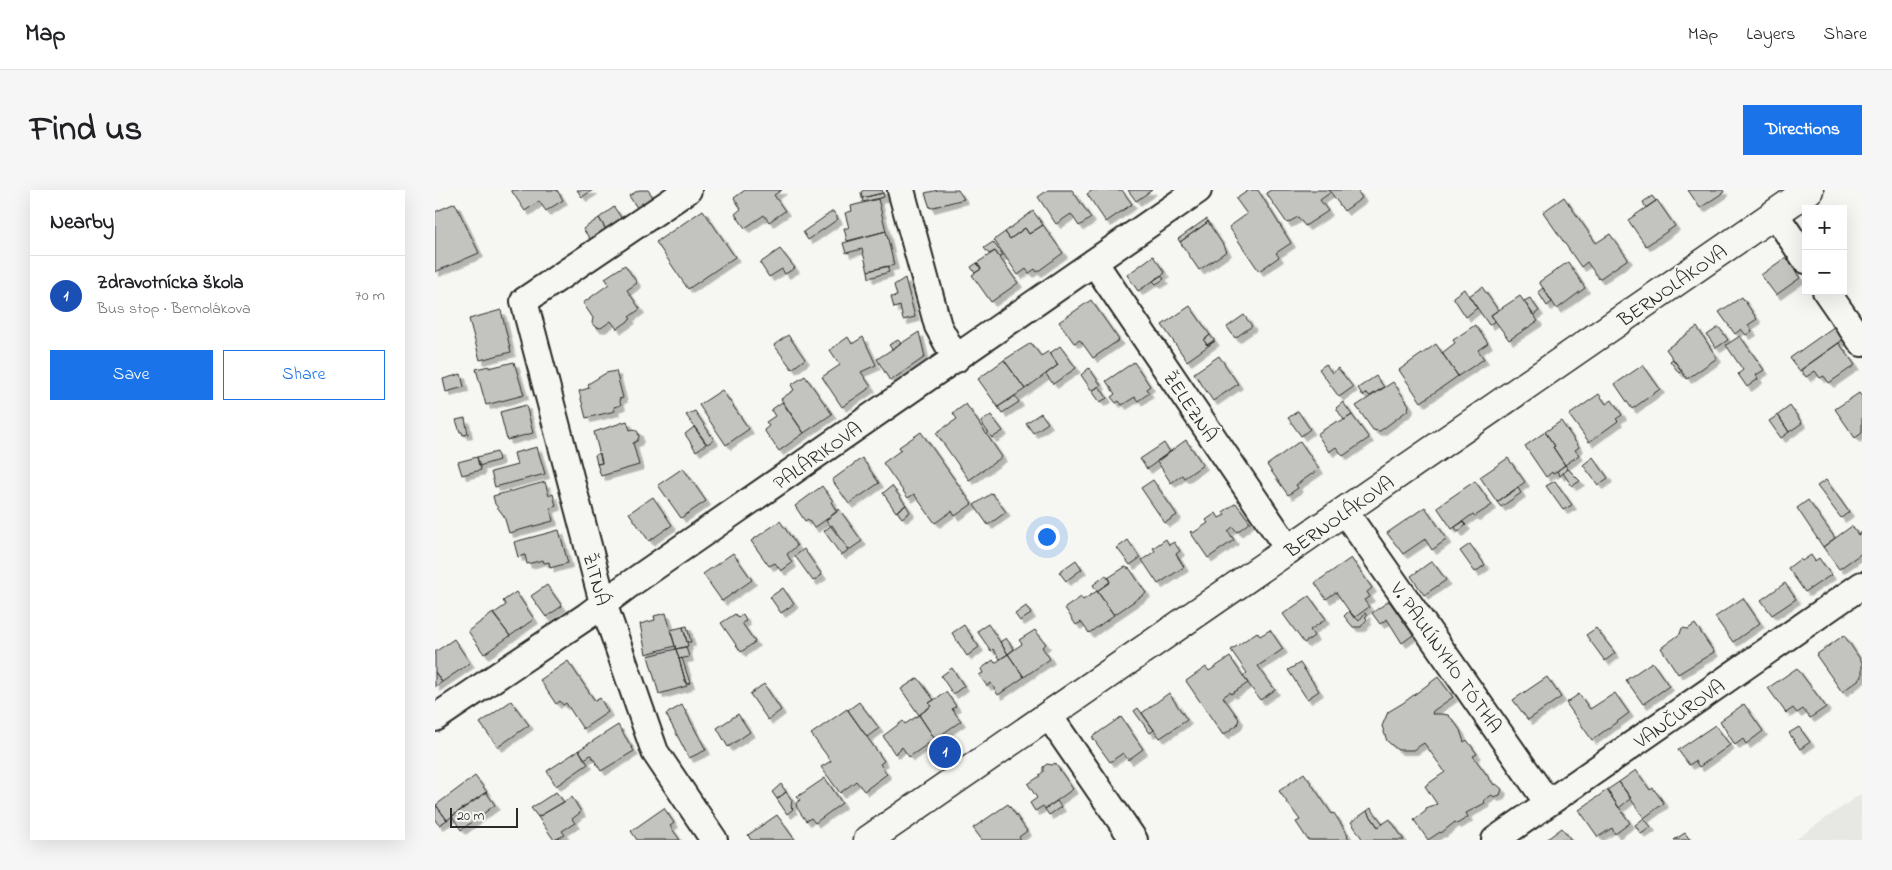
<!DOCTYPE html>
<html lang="en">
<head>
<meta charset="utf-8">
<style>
	body { margin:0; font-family:"Indie Flower",sans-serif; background:#f6f6f6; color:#202124 }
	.controls { position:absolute; right:15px; top:15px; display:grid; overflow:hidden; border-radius:0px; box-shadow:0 5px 20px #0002 }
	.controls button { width:45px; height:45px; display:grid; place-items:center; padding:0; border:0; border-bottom:1px solid #e0e0e0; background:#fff; color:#202124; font:25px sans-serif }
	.scale { position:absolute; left:15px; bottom:12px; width:68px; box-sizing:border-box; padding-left:5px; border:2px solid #2b2b2b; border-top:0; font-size:14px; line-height:18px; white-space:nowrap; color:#2b2b2b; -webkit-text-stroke:4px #f6f6f2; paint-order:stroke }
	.you { position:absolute; left:611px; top:346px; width:18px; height:18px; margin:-12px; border:4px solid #fff; border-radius:50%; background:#1a73e8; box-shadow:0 0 0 8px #1a73e833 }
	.badge { display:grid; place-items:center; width:32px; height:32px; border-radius:50%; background:#1a73e8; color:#fff; font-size:16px; font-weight:700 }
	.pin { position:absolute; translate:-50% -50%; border:2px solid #fff; box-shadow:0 1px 5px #0006 }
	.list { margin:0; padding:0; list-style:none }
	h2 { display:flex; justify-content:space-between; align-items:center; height:65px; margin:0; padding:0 20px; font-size:21px }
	h2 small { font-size:16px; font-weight:400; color:#757577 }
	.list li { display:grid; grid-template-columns:32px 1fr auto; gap:15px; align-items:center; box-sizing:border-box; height:80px; padding:0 20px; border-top:1px solid #e0e0e0 }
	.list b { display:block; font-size:19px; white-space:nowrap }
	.list p { margin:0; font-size:16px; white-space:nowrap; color:#757577 }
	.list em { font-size:16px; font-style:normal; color:#757577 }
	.actions { display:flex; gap:10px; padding:15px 20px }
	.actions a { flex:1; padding:11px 0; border:1px solid #1a73e8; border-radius:0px; text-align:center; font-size:18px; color:#1a73e8 }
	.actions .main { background:#1a73e8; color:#fff }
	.map { position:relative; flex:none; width:1427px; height:650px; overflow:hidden; border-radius:0px }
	header { display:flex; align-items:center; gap:30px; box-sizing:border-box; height:70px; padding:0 25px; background:#fff; border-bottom:1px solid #e0e0e0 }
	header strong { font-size:24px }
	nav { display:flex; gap:28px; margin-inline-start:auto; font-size:18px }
	.intro { display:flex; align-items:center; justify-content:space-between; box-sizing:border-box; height:120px; padding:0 30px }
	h1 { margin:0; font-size:35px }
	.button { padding:12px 22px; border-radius:0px; background:#1a73e8; color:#fff; font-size:18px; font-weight:700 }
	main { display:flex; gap:30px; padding:0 30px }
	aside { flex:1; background:#fff; border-radius:0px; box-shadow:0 5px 20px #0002 }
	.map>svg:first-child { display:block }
	.built { fill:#e7e7e3 }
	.building { fill:#c3c3c0; stroke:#2b2b2b; filter:url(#shadow) }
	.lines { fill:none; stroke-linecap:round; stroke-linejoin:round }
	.street-casing { stroke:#2b2b2b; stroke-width:30 }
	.secondary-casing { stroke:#2b2b2b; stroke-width:31 }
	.street { stroke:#f6f6f2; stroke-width:26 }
	.secondary { stroke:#f6f6f2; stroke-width:28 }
	.labels { text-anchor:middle; stroke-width:4.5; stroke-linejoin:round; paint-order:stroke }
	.street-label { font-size:20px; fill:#2b2b2b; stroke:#f6f6f2 }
</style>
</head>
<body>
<header>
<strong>Map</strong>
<nav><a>Map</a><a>Layers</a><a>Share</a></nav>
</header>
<div class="intro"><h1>Find us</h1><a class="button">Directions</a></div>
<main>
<aside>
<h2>Nearby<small></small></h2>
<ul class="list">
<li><span class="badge" style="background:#1a4fb4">1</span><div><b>Zdravotnícka škola</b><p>Bus stop · Bernolákova</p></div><em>70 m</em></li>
</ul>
<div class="actions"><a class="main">Save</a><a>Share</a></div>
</aside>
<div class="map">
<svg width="1427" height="650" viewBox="0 0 1427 650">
	<defs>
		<filter id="shadow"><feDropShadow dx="4.5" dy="4.5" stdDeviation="0" flood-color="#0004"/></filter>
	</defs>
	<rect width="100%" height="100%" fill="#f6f6f2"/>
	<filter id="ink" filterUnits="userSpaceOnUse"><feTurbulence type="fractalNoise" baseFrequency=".02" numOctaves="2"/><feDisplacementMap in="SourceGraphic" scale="10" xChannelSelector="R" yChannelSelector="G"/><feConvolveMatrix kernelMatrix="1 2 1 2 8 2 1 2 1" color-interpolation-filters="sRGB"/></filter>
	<g filter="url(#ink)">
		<path class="built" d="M1427 603V650H1360Z"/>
		<path class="building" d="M76 0H122L128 10 111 21 104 11 90 21Z
			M142 0H158L147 7Z
			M204 0H213L221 11 203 19 194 6Z
			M310 0H347L339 5 350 21 334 32 329 25 310 38 300 24 306 19 299 8Z
			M429 0H447L448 3 427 8 426 2Z
			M503 0H523L529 9 495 18 490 3Z
			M613 0H637L656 28 644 36 636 24 621 34 603 7Z
			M658 0H687L697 14 671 32 652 4Z
			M693 0H717L701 11Z
			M814 0H823L856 53 841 63 844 67 824 81 794 37 812 24 801 9Z
			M836 0H894L896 2 885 10 893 21 870 36 863 27 852 33 831 3Z
			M894 0H922L927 8 909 21Z
			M1253 0H1288L1289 2 1265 18Z
			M448 3 449 7 428 12 427 8Z
			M1217 6 1221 11 1211 18 1208 12Z
			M1129 7 1161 53 1175 44 1193 69 1164 89 1152 72 1146 77 1108 22Z
			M443 9 451 41 412 51 409 38H414L410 23 417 21 416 16Z
			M1222 10 1240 36 1211 56 1193 30Z
			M20 13 44 63 0 82V22Z
			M179 17 189 32 172 41 164 28Z
			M268 20 300 67 253 99 221 52Z
			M398 21 403 29 373 50 368 42Z
			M598 21 608 35 594 44 590 38 575 49 570 42Z
			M164 28 172 41 157 52 148 39Z
			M771 29 773 32 745 52 743 49Z
			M773 32 792 61 764 80 745 52Z
			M608 35 628 63 602 82 600 79 594 83 591 79 583 85 559 50 570 42 575 49 590 38 594 44Z
			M451 41 459 75 433 81 427 59 411 63 408 53Z
			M558 52 568 65 564 67 560 61 554 64 549 58Z
			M345 59 360 78 350 84 347 79 334 87 325 73Z
			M560 61 583 93 556 112 537 85 546 79 542 73Z
			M718 66 730 83 703 101 692 85Z
			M1351 67 1365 88 1341 105 1326 85Z
			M1133 72 1150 98 1122 119 1104 92Z
			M542 73 546 79 540 83 536 77Z
			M190 75 202 93 192 100 205 119 194 127 196 129 182 139 176 131 166 138 160 137 157 133 158 128 148 113 174 94 170 88Z
			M452 76 454 82 434 88 433 81Z
			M726 85 729 89 721 94 718 91Z
			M470 88 480 127 468 130 465 116 459 118 456 107 462 106 459 95Z
			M1047 97 1063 120 1056 125 1060 131 1054 135 1034 106Z
			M1108 98 1117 112 1112 116 1103 102Z
			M1029 99 1042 118 1031 127 1018 107Z
			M1085 106 1103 131 1074 150 1056 125Z
			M1307 107 1322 129 1313 135 1317 141 1311 145 1306 139 1300 144 1284 122Z
			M1095 108 1104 121 1098 125 1089 111Z
			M656 110 684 150 658 168 645 150 639 153 624 132Z
			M755 116 775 145 769 150 772 155 780 151 752 171 727 135Z
			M66 120 76 162 45 170 34 129Z
			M809 125 817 136 800 148 792 137Z
			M1040 135 1053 153 1043 160 1049 169 1023 186 1007 163 1020 153 1018 150Z
			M1400 136 1409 149 1364 181 1355 168Z
			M1262 137 1282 168 1252 189 1231 159Z
			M1284 137 1293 150 1281 158 1272 145Z
			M484 142 490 167 455 191 442 169Z
			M353 145 370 169 357 179 339 155Z
			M775 145 779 150 772 155 769 150Z
			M1305 146 1329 180 1321 185 1323 189 1312 197 1303 184 1308 180 1291 155Z
			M413 147 417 154 428 147 441 175 426 182 436 197 407 217 387 187 405 175 395 160Z
			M463 150 466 153 457 159 454 155Z
			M596 153 606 166 614 161 623 175 590 199 569 170Z
			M1404 153 1420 175 1394 193 1389 186 1385 188 1380 181 1371 187 1366 180Z
			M1001 154 1023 186 986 212 964 180Z
			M625 156 641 178 618 194 611 184 623 175 615 163Z
			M784 166 803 194 778 211 759 183Z
			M1238 169 1247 181 1244 183 1235 171Z
			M569 170 590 199 563 217 543 189Z
			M79 172 89 205 51 215 41 179 54 176V178Z
			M699 172 715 196 711 199 714 203 703 211 700 207 687 215 684 211 681 213 676 207 680 204 671 191Z
			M891 174 897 183 903 178 918 197 904 207 884 179Z
			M1208 175 1225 199 1197 219 1180 194Z
			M654 178 666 195 657 201 646 185Z
			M181 181 188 208 184 209 186 215 179 217 180 221 151 228 144 201 154 198 153 194 171 183Z
			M26 184 29 197 11 202 8 189Z
			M370 186 397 224 369 243 346 209 359 200 356 195Z
			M941 186 949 197 935 206 932 203 928 206 923 198Z
			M958 192 974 215 973 220 945 241 938 240 921 216Z
			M664 196 672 208 665 212 657 201Z
			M287 200 314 239 291 255 264 215Z
			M1424 203 1427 207V243L1420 248 1400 219Z
			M1164 204 1171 214 1177 210 1187 225 1181 229 1183 231 1154 252 1134 225Z
			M580 206 584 212 567 223 563 217Z
			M347 212 369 243 344 261 329 240 334 236 331 232 340 226 336 220Z
			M908 212 917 225 909 230 901 218Z
			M531 214 567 267 534 290 501 243 522 229 518 223Z
			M91 215 98 243 72 250 65 222Z
			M1355 216 1367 233 1354 242 1343 225Z
			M260 221 279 250 272 254 251 225Z
			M863 221 875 239 866 246 853 228Z
			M606 223 613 233 598 243 591 233Z
			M556 225 568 241 557 248 546 232Z
			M917 225 934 248 908 266 901 257 894 262 882 244 902 231 904 233Z
			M1343 225 1354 242 1346 248 1334 231Z
			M30 228 33 244 28 245 27 242H25L21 230Z
			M192 231 195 240 199 239 203 242 204 247 202 251 198 253 204 275 166 286 162 274 167 273 159 242Z
			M1126 231 1144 257 1140 260 1144 265 1130 275 1118 257 1120 256 1110 242Z
			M259 237 271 254 261 261 250 244Z
			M486 242 537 314 520 326 517 321 500 333 479 304 473 308 448 273 466 260 464 257Z
			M1110 242 1120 256 1118 257 1130 275 1118 284 1117 282 1111 287 1090 256Z
			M751 250 768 275 749 288 747 285 736 293 722 271Z
			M865 251 884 279 861 295 863 298 853 305 832 275Z
			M729 253 735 262 712 279 705 269Z
			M102 257 110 284 60 297 56 282 82 275 79 263Z
			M62 262 64 270 44 276 42 267Z
			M165 263 167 273 162 274 160 265Z
			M42 267 46 280 27 285 23 272Z
			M1158 267 1173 288 1163 295 1148 275Z
			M427 268 444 293 414 314 397 290Z
			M1073 268 1090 292 1062 312 1045 287Z
			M1130 275 1133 279 1125 286 1122 281Z
			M248 278 271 311 246 328 223 295Z
			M1133 279 1145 291 1137 296 1128 283Z
			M718 290 742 325 730 333 706 298Z
			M1391 290 1414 322 1406 328 1382 296Z
			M1040 291 1057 315 1040 326 1038 324 1017 339 1002 317Z
			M1120 291 1137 315 1128 320 1111 296Z
			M110 292 114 306 118 304 121 316 115 318 118 331 74 343 69 326 60 314 58 306Z
			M387 296 398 311 396 312 402 322 379 338 373 329 370 331 360 316Z
			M457 296 471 315 461 322 448 303Z
			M1083 298 1086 303 1066 317 1062 312Z
			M557 303 571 322 553 335 539 315Z
			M218 307 237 335 214 351 194 323Z
			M1373 310 1400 348 1388 357 1362 318Z
			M801 313 815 332 802 342 798 337 793 341 799 350 773 368 755 342 756 341 758 343 773 333 771 330 781 323 784 328 790 325 788 322Z
			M471 315 475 322 467 328 462 321Z
			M990 317 1012 349 997 360 990 349 968 364 952 343Z
			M404 319 427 351 414 360 391 330Z
			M345 331 362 356 352 364 357 373 346 381 340 373 334 376 316 351Z
			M1028 332 1031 335 1023 342 1020 337Z
			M397 335 414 360 406 365 389 341Z
			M1417 336 1423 345 1427 342V363L1404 379 1388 357Z
			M124 340 133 373 115 378 114 372 109 373 108 370 92 374 90 365 83 367 79 352Z
			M731 349 734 355 739 352 745 361 741 364 749 377 723 394 707 370 720 361 718 358Z
			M693 350 705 368 695 375 682 358Z
			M1035 354 1050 375 1040 382 1025 361Z
			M369 359 387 385 378 391 360 366Z
			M298 363 317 390 287 411 268 384Z
			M1376 365 1380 371 1384 368 1396 385 1370 402 1353 378 1365 369 1367 371Z
			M916 368 937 398 932 402 935 407 929 410 934 417 919 428 901 402 891 409 880 393Z
			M641 370 647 379 631 391 624 382Z
			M997 371 1011 390 989 405 976 386Z
			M690 377 695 379 711 403 679 425 662 401 675 392 673 388Z
			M671 385 675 392 662 401 658 395Z
			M1350 393 1361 409 1337 425 1326 410Z
			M112 395 127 416 111 427 96 406Z
			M348 398 359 414 346 423 335 407Z
			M662 401 679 425 654 443 646 432 641 435 630 418 646 407 648 410Z
			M81 402 99 429 75 446 58 424 71 415 68 411Z
			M874 406 891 429 875 440 879 446 869 453 848 424Z
			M1308 408 1325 433 1298 452 1280 427Z
			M954 411 978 445 967 453 952 429 945 434 937 423Z
			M591 416 596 424 585 431 580 424Z
			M914 421 924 431 930 423 932 426 930 427 932 429 926 437H918L909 426Z
			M58 423 75 446 49 464 33 441Z
			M231 423 240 456 211 464 205 434 220 430 219 426Z
			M300 424 303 428 308 424 311 431 307 433 320 452 306 462 286 433Z
			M553 434 573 464 565 469 558 459 556 461 542 441Z
			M1260 434 1279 462 1243 484 1226 458 1245 444 1247 438 1253 439Z
			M529 435 544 457 532 466 517 443Z
			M252 436 256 452H252L248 437Z
			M248 437 253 456 241 459 235 440Z
			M1161 438 1180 463 1170 471 1151 445Z
			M600 440 611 454 607 457 615 469 589 487 573 464 587 454 584 450Z
			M835 440 848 459 823 476 840 500 825 510 808 486 812 483 796 460 822 442 825 446Z
			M1409 445 1427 472V487L1407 502 1381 465Z
			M571 448 579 459 573 464 565 452Z
			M19 449 35 473 7 492 0 482V462Z
			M251 457 254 467 244 469 241 459Z
			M241 459 252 496 224 504 213 466Z
			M573 464 589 487 563 505 556 493 552 496 544 485 548 483 546 479 558 470 560 473Z
			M795 467 813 493 796 504 795 502 788 507 804 529 802 535 788 545 751 491 771 477 774 481Z
			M247 468 255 493 251 494 244 469Z
			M133 471 160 511 165 508 173 522 148 539 131 513 128 515 125 511 121 514 105 490Z
			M1217 472 1234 496 1208 514 1191 490Z
			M865 473 884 501 872 509 853 480Z
			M517 478 529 496 518 504 506 486Z
			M1362 478 1391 517 1375 528 1368 519 1362 523 1358 518 1351 523 1333 498Z
			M0 482 7 492 0 497Z
			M1003 487 1018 507 998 521 997 524H1007L1013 525 1018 530 1025 540 1029 552 1032 550 1042 564 1038 566 1059 595 1061 594 1067 599 1065 605 1059 607 1057 605 1049 610 1050 613 1031 623 1033 627 1022 634 1020 632 1006 643 1005 642 993 650 979 630 991 621V618L1002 614 990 596 1010 582 989 553 978 560H963L952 551 947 536 953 522 968 513Z
			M1112 487 1126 507 1093 530 1078 510Z
			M483 488 499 510 494 513 496 516 484 525 466 499Z
			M329 494 346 520 333 530 315 504Z
			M511 502 521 516 517 519 526 531 500 549 484 525 496 516 494 513Z
			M734 503 752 530 725 548 707 523Z
			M1180 503 1194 523 1157 550 1131 513 1144 504 1155 519Z
			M76 511 94 535 63 557 45 533Z
			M424 512 444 538 432 547 413 520Z
			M1309 514 1328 541 1311 554 1308 549 1300 555 1285 531Z
			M247 515 271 560 254 568 231 524Z
			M703 518 719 540 715 543 699 521Z
			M412 519 449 571 445 574 452 584 429 601 421 591 405 603 386 577 396 571 376 544Z
			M303 524 315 542 293 557 282 538Z
			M484 525 500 549 474 567 467 557 460 564 448 546 468 531 470 534Z
			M686 527 708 559 693 570 688 563 675 572 657 547Z
			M183 535 199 561 166 581 156 565 149 569 144 560Z
			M1280 535 1295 555 1264 577 1260 571 1254 575 1243 560Z
			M1364 537 1375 552 1365 559 1354 543Z
			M144 560 153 574 121 596 112 581Z
			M620 573 638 599 610 619 608 616 600 621 595 613 602 608 593 594 605 586 604 585 608 582V577L612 574 617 575Z
			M1201 580 1215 600 1218 598 1229 613 1209 628 1184 592Z
			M869 583 897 624 899 623 913 645 912 646 915 650H873L861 632 865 630 844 601Z
			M40 586 52 602 12 630 1 615Z
			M390 588 407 613 380 633 376 628 371 631 362 618 361 613 365 610 362 607Z
			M1184 592 1196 608 1184 618 1172 600Z
			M346 594 351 602 342 609 337 602Z
			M1172 600 1195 633 1180 644 1177 638 1163 647 1144 620Z
			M51 602 60 615 26 640 17 626Z
			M121 602 129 612 103 627 96 618Z
			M351 602 357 610 356 617 358 619 352 624 342 609Z
			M137 607 146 622 137 629 140 633 127 641 130 645 119 650 103 627Z
			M622 611 626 617 614 625 610 619Z
			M573 614 592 641 584 647 586 650H547L538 638Z
			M1 615 12 630 4 635 0 630Z
			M229 618 239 633 235 636 245 650H202L196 641Z
			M936 618 948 634 943 637 932 621Z
			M932 621 943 637 955 629 969 650H928L916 632Z
			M342 625 360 650H316L313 645Z
			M1209 628 1216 637 1206 644 1200 635Z
			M1127 638 1136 650H1111Z
			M1250 643 1255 650H1239Z"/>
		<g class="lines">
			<defs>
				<path id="street" d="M253 0 89 111 168 413 220 562 279 650
					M466 0 503 136 521 169
					M1340 24 1371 70
					M659 72 854 360
					M1391 101 1427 153
					M910 322 1113 613
					M614 526 699 650
					M0 528 152 426 192 396 763 0
					M1060 650 1427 395"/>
				<path id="secondary" d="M433 650 1374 0"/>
			</defs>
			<use href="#street" class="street-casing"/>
			<use href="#secondary" class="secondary-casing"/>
			<use href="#street" class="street"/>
			<use href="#secondary" class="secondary"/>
		</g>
	</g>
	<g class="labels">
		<g class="street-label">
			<text transform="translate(1237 95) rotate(-35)" y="7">BERNOLÁKOVA</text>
			<text transform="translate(756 216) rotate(56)" y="7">ŽELEZNÁ</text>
			<text transform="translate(382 265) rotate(-35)" y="7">PALÁRIKOVA</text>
			<text transform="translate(904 326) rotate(-35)" y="7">BERNOLÁKOVA</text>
			<text transform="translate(162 389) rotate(75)" y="7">ŽITNÁ</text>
			<text transform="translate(1012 467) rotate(55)" y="7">V. PAULÍNYHO TÓTHA</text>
			<text transform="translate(1244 523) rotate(-35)" y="7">VANČUROVA</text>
		</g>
	</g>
</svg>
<div class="controls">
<button>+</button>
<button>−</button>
</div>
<div class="scale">20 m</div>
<div class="you"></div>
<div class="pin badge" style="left:510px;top:562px;background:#1a4fb4">1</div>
</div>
</main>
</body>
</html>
